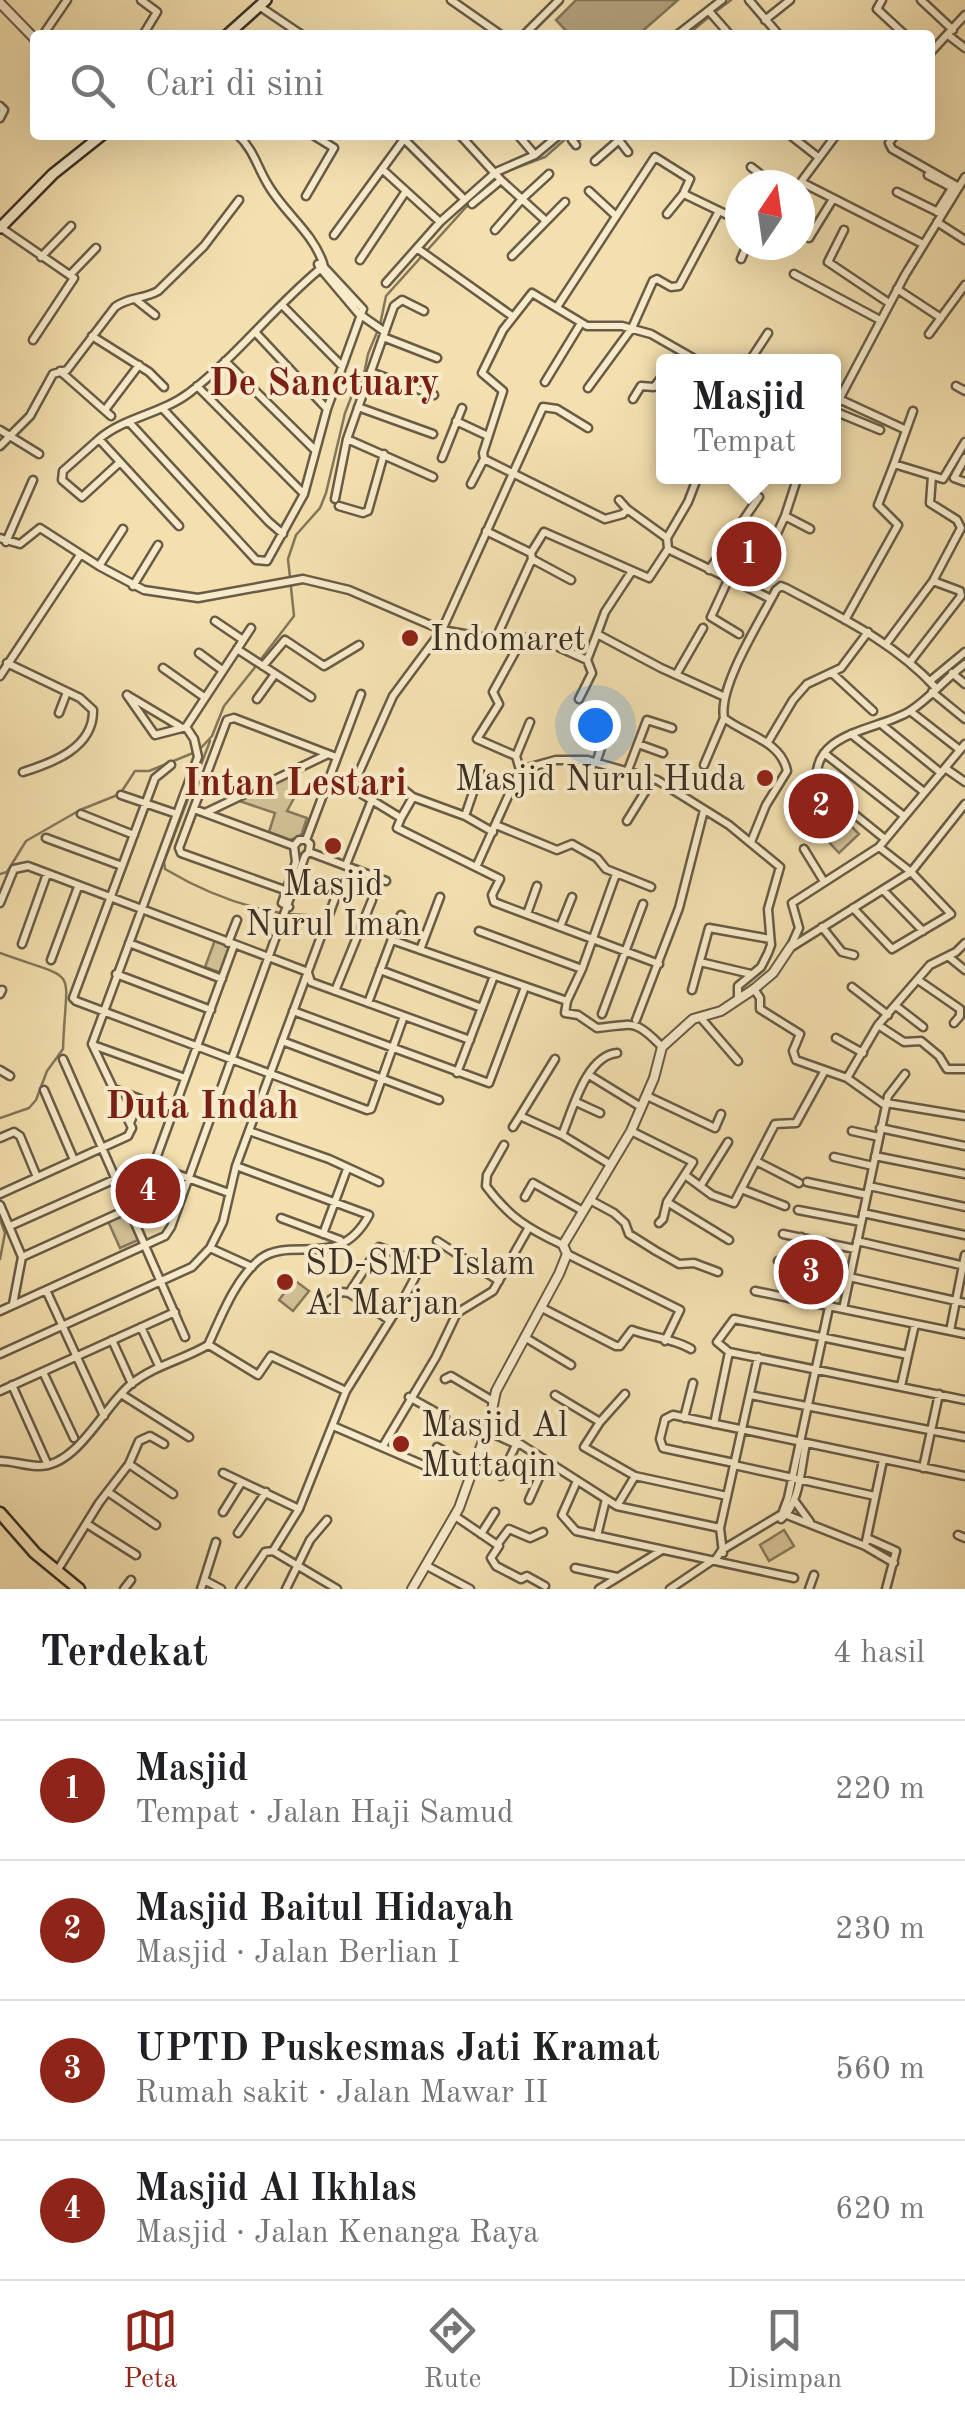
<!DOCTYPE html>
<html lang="id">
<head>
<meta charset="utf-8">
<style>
	body { margin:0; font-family:"Old Standard TT",serif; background:#f6f6f6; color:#202124 }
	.compass { position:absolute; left:725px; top:170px; width:90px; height:90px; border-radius:50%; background:#fff; box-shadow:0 10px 40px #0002; rotate:13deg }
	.you { position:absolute; left:595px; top:725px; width:35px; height:35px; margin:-25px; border:8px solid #fff; border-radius:50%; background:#1a73e8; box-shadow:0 0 0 15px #1a73e833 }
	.badge { display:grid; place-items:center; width:65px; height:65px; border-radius:50%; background:#8f2418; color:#fff; font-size:32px; font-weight:700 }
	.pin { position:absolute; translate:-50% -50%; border:5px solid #fff; box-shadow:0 2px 10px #0006 }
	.popup { position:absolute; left:656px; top:354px; width:185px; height:130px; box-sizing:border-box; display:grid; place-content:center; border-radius:10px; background:#fff; filter:drop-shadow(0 2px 8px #0005); font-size:32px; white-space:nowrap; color:#757577 }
	.popup b { font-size:38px; color:#202124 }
	.popup::after { content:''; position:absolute; left:50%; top:100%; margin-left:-20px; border:20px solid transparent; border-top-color:#fff }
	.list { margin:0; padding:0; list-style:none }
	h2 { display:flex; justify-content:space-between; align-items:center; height:130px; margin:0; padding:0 40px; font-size:42px }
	h2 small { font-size:32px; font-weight:400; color:#757577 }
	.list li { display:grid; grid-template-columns:65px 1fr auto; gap:30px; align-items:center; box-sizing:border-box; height:140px; padding:0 40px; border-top:2px solid #e0e0e0 }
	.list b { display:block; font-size:38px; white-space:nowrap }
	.list p { margin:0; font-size:32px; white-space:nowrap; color:#757577 }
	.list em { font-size:32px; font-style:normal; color:#757577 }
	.icon { flex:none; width:55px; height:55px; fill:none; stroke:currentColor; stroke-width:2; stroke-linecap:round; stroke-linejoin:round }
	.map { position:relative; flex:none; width:965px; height:1589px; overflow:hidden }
	.search { position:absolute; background:#fff; box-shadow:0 10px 40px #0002; left:30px; right:30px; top:30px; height:110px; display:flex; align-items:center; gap:25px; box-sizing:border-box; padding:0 35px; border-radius:10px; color:#757577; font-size:38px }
	.sheet { height:690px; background:#fff }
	nav { display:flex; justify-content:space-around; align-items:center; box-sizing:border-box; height:140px; border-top:2px solid #e0e0e0; background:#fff; font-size:28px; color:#757577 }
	nav a { display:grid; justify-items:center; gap:5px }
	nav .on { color:#8f2418 }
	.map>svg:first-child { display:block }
	.green { fill:#d4c297; stroke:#87795e; stroke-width:2.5 }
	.water { fill:#b5a480; stroke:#84765b; stroke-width:2.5 }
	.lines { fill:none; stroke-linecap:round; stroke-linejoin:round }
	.stream { stroke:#84765b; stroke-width:2.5 }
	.minor-casing { stroke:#685c47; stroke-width:11 }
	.tertiary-casing { stroke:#685c47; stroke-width:12 }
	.secondary-casing { stroke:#3a3024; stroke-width:14 }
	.primary-casing { stroke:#3a3024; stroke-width:15 }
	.minor { stroke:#f8ebcb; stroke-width:6 }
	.tertiary { stroke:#f8ebcb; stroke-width:8 }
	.secondary { stroke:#f8ebcb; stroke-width:9 }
	.primary { stroke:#f4e0af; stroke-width:10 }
	.poi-dot { fill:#8f2418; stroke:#f8ebcb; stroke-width:4 }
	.labels { text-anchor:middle; stroke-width:8; stroke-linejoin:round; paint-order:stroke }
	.poi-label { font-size:35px; fill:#3a3024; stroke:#f8ebcb; text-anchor:start }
	.neighbourhood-label { font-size:38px; font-weight:bold; fill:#7a1f14; stroke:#f8ebcb }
</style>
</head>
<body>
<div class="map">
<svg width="965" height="1589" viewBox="0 0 965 1589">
	<rect width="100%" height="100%" fill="#f4e0af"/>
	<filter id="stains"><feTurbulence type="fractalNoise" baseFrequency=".002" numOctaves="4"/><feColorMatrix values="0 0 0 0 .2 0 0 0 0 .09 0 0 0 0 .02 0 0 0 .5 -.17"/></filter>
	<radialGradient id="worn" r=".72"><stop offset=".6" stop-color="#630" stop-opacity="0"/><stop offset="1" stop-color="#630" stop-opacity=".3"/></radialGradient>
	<path class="green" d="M287 776 298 791 287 811 307 818 301 836 290 840 269 832 275 813 239 801Z
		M848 823 859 834 839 853 828 841Z
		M215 940 231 946 221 973 205 967Z
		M125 1211 138 1240 120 1248 107 1219Z
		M294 1280 309 1291 293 1311 279 1300Z
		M784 1530 794 1546 769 1561 760 1545Z"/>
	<path class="water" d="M576 0H678L638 35H570L556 20Z"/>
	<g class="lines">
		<path class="stream" d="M715 12 731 0
			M687 35 709 17
			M500 174 545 157 570 135
			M261 659 294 616 288 559 296 535 320 508 326 493 345 413 354 390 364 374 368 354 380 325 386 296 486 185
			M210 741 164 862 165 869C202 891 238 906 281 913
			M200 749 212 736 224 706 256 666
			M0 874 7 872 26 841 80 810 120 794 135 771H149L193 753
			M289 914 322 916
			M0 953C82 983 66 962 63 1049L47 1071 36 1100 29 1108 0 1118
			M0 1219 5 1233 0 1259"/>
		<defs>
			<path id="minor" d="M141 0 157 12 143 35
				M451 0 501 35
				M749 0 779 35
				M882 0 877 9 905 35
				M921 0 953 30
				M259 6 302 35
				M709 11 730 35
				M765 20 790 0
				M43 35 67 0
				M524 35 559 0
				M677 35 722 0
				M948 35 965 48
				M930 53 965 15
				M0 106 4 110 0 118
				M238 135C253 149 257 166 267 183 283 212 312 231 323 263L318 264 320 269 324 267 323 263
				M460 135 501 180 546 221
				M518 135 535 155
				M615 135 628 152
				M790 135 818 157
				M895 135 889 143 892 149 959 187
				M404 139 464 199
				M576 145 572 140 579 135
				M595 161 619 140
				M751 167 775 185
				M382 169 440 222
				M928 175 953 188
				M801 182 923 244
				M801 182 836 135
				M589 191 616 216
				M897 192 942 214
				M306 196 334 148 313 135
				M472 204 501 180
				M937 212 952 188
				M667 214 684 193
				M937 222 965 240
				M0 227 74 278 33 340
				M495 230 523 198 549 174
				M844 230 828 262 889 303
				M334 235 407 135
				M809 238 833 199
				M418 249 512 316
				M512 256 565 202
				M41 257 71 226
				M741 259 747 245
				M360 260 406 191
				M324 267 363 309
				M321 269 358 313 385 332
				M794 274 880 320
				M70 275 96 248
				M386 283 440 222 496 172 535 155 559 135
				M897 289 941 318
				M135 299 155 315
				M283 306 342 366
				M557 307 655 157 690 179 684 192 686 195 740 221
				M256 333 327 409
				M929 334 965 285
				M92 336 149 372 164 387
				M383 337 437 358
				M225 361 315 450
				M749 362 768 333
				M60 371 111 416
				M373 373 434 395
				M545 382 581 323
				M197 386 304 494
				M956 386 965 391
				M588 388 632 328 653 281 657 279 671 287 679 286 719 211
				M633 399 641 386 654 387 664 374
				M839 399 904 429
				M358 407 433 434
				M834 409 905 275 965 177
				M105 410 139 365
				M164 410 269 522 283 534
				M834 411 880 430
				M456 421 488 436
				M129 422 256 560 267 561 304 494 327 409 363 309
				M0 430 39 454
				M99 439 63 471 62 480 82 497 119 463
				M347 439 433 477
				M0 446 30 416 53 374 67 370 115 307C128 297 144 299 158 291L204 246 239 200
				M442 458 462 408
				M965 458 954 478 965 482
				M894 464 913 411
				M471 484 484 459
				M335 499 347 439 394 306 402 300 424 311
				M619 500 627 509
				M339 506 363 513 368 511 384 454
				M785 516 810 529
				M179 526 99 439C125 417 161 414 189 393 237 356 274 307 320 269
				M486 531 531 553
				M0 538 20 544 40 528 99 566 144 590 198 598 303 579 349 590 442 630 509 642 534 636 587 660 597 634 661 668 725 697
				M667 538 627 509 623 514 605 519 484 459 483 453 503 391 482 373 503 330 532 293 587 326H622L651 334 700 362
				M6 542 33 480
				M668 549 755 591
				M532 559 571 580
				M99 566 123 529
				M709 570 759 497
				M728 580 711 617 739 634
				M133 586 158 545
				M771 599 755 591 756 579 785 516 798 476
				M845 620 898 525 878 505 894 464 943 479 965 442
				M215 621 243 640
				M597 634 605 612 632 571
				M495 640 532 559 531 553 544 532 649 578 668 549 667 538 688 502 698 476
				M886 644 933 581 961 528 957 520 930 503 932 476
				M237 649 311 697
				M199 653 222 670
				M910 662 961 596 960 591 933 581
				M7 663 80 698 93 710C94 748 52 763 23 772
				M263 666 285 640 324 666 359 645
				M163 668 204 697
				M832 673 873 711
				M952 673 965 684
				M676 675 703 628
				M0 676 80 555
				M930 681 965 652
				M932 692 965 719
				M127 695 155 735 186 727
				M127 695 179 726
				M257 699 275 674
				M579 699 592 673 587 660
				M910 711 960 750
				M59 713 67 692
				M881 724 941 773
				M186 727 251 628
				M851 734 924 792
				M768 742 793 700 807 684 841 668 868 632
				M638 744 663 753
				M824 753 904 816
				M516 756 530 722
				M596 763 611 718
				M171 765 155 778 73 998 76 1001 367 1110 371 1109 404 1016
				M704 765 724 718
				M945 768 965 782
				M520 770 516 756 477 739 499 704 493 692 521 641
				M628 770 647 720 672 728
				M403 789 413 797
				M121 795 177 814
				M194 809 294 846
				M205 813 326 755
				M81 814 134 835
				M465 816 480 772
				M401 818 397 828 500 879 492 895 494 902 659 964
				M627 821 653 779
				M496 825 557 850 572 844 597 858 606 869 651 887
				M493 832 465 816 413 797 401 818 352 788 393 696 442 630 543 407 557 409 588 428
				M46 838 122 866
				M885 839 817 784C810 731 878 731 910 711 930 698 946 678 965 664
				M306 840 361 694
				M751 842 766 805 787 771C781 741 746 735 724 718 718 686 761 620 776 590L781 586 786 588C840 617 894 642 936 688
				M294 846 299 840H306L310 844 309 851
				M804 849 823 880
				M309 852 386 881
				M346 865 371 802
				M477 865 520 770 556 760H587L657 780 729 825 780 867 768 909 771 945 768 953 761 967 738 986V999
				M883 890 923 931
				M293 893 181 853 179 848 227 720 234 718 336 757
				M0 903 14 869 28 866 308 972
				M289 907 282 903 296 862 294 846
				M853 908 892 949 951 914 911 872 879 847
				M527 914 537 886
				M560 927 572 897
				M822 927 842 952 854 955
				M479 931 582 969
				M392 940 567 1001
				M129 943 222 979
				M228 943 237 920
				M22 944 47 874
				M791 946 799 928 792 903 879 847 965 744
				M793 946 911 872 965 804
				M420 950 440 897
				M949 957 965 970
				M51 960 78 887
				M700 962 751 974
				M380 970 482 1008
				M308 973 311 982 470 1040
				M116 974 211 1010
				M918 980 960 1009V1016L954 1023
				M852 987 888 1015
				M754 989 760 998V1009L800 1034 793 1051 796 1060 847 1078 878 1025 930 965 956 952 965 943
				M692 990 709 928 770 939
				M335 991 372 900
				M0 994 2 990
				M567 1001 582 969 616 874
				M567 1001 565 1013 578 1015 597 1028C634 1024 635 1019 662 1047
				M368 1003 401 915
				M896 1006 923 1027
				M293 1011 489 1083 525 987
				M602 1014 643 904
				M700 1017 738 1061
				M636 1020 679 908 704 810
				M878 1025 904 1042 921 1041 939 1056 947 1069H965
				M836 1038 863 1053
				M282 1041 439 1100
				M92 1044 198 757 194 739 186 727
				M93 1045 185 1078
				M63 1059 185 1337
				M555 1059 520 1116 562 1135 611 1165
				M0 1070 10 1076
				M457 1073 494 976
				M589 1075 641 1107
				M847 1078 885 1105
				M114 1089 140 1099 130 1123
				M44 1090 74 1160
				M647 1096 715 1128 721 1114
				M576 1102 600 1113
				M886 1103 965 1116
				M513 1127 520 1116
				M880 1128 965 1146
				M249 1131 329 1159 379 1182
				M631 1131 693 1162 667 1202 729 1240
				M852 1131 879 1137
				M562 1135C573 1109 586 1056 617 1053
				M0 1138 14 1132 20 1136 37 1177
				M504 1145 487 1175 486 1186C509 1217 528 1229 563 1245
				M875 1156 965 1174
				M834 1157 873 1166
				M756 1161 799 1183
				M154 1164 234 945
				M685 1175 712 1195 734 1203 775 1124 796 1123 824 1072
				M807 1182 867 1195
				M701 1185 728 1142
				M869 1186 965 1207
				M741 1189 785 1206
				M0 1194 128 1136 132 1128 92 1044
				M525 1197 533 1183 583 1211
				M590 1200 614 1213 625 1223 629 1234 656 1251 679 1264 694 1263 718 1272
				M0 1205 22 1257 13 1304
				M798 1210 861 1222
				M863 1213 965 1235
				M281 1218 340 1240
				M659 1223 663 1219 667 1202
				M10 1226 149 1164 229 1193
				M323 1234 347 1169
				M783 1234 855 1249
				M437 1241 499 1281
				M857 1241 965 1266
				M210 1248 252 1267
				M567 1254 680 1310 665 1341
				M22 1257 128 1209
				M778 1261 796 1266
				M849 1277 965 1303
				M46 1290 104 1416
				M755 1291 965 1334
				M349 1293 389 1320
				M788 1298 801 1237
				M542 1308 616 1346H620L632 1330C650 1337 675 1339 691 1349
				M843 1309 888 1096 905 1074
				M0 1311 165 1236 171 1227 305 856 309 852
				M141 1327 159 1366
				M950 1331 965 1255
				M526 1338 571 1365
				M112 1340 132 1384
				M209 1345 258 1375 271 1356 346 1391
				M0 1354 192 1267 210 1248 223 1222 236 1166 340 885
				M908 1355 734 1319 717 1342 729 1352 965 1400
				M43 1372 74 1438
				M445 1379 451 1376 493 1401
				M12 1385 46 1461
				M901 1386 915 1324
				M0 1391 175 1312
				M121 1394 189 1437
				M625 1394 600 1422 584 1447 635 1476
				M555 1395 600 1422
				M750 1395 965 1437
				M409 1397 445 1417
				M684 1418 693 1383
				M489 1424 617 1506 720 1528
				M714 1424 729 1352
				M333 1426 428 1467 437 1447 472 1467
				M487 1431 518 1445
				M383 1446 436 1357 457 1313 493 1291 528 1229
				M0 1461C13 1461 26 1466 39 1466 78 1466 104 1406 131 1384 155 1365 183 1360 208 1345 221 1317 235 1279 260 1259 292 1235 339 1272 369 1215L236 1166
				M734 1463 663 1448 660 1439 665 1419 673 1415 965 1476
				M129 1464 173 1494
				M734 1465 875 1496
				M923 1468 939 1394
				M223 1473 299 1509
				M501 1476 517 1443
				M577 1481 562 1515 576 1531 794 1578
				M108 1492 156 1525
				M529 1500 546 1462
				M794 1500 810 1522
				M617 1506 635 1476 727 1496
				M223 1512 241 1483
				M787 1515 865 1546 894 1563
				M455 1516 499 1546 491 1558 496 1566 521 1579 527 1576 545 1586
				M781 1519C800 1505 801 1466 806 1443
				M87 1524 136 1555
				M238 1533 266 1492
				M481 1534 495 1512
				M958 1535 965 1538
				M597 1536 606 1499
				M867 1538 896 1551 886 1589
				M497 1545 509 1529 530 1538 543 1532
				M865 1546 883 1460
				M273 1551 337 1589
				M723 1553 720 1528 758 1357
				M716 1559 722 1550 782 1514 788 1498 829 1307
				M427 1566 470 1589
				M575 1568 617 1577
				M57 1571 99 1503 129 1464 139 1441 150 1436 164 1444
				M204 1580 216 1542
				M124 1589 131 1580
				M201 1589 204 1580 221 1589
				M240 1589 265 1552 273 1551 299 1509 346 1391 404 1298 418 1272V1262L379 1247 349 1293 342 1292 330 1300
				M286 1589 310 1540 327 1520
				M599 1589 662 1550
				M670 1589 710 1562
				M809 1589 814 1575"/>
			<path id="tertiary" d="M0 3 35 39
				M412 1589 459 1508 489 1424 496 1391 559 1274 567 1254 563 1245 631 1131 654 1078 662 1047 693 1019 721 1011 754 989 773 973 791 946"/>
			<path id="secondary" d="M227 35 266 0
				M0 228 53 174 102 135"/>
			<path id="primary" d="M0 1513 35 1553 79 1589"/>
		</defs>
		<use href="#minor" class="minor-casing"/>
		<use href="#tertiary" class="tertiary-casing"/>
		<use href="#secondary" class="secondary-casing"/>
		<use href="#primary" class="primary-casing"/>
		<use href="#minor" class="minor"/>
		<use href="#tertiary" class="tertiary"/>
		<use href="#secondary" class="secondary"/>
		<use href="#primary" class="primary"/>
	</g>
	<g class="poi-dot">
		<circle cx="410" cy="638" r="10"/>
		<circle cx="765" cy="778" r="10"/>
		<circle cx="333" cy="846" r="10"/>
		<circle cx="285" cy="1282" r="10"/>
		<circle cx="401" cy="1444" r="10"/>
	</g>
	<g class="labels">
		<g class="poi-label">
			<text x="430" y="650">Indomaret</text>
			<text x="745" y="790" text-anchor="end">Masjid Nurul Huda</text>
			<text x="333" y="895" text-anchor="middle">Masjid<tspan x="333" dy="40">Nurul Iman</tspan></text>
			<text x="305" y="1274">SD-SMP Islam<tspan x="305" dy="40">Al Marjan</tspan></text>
			<text x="421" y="1436">Masjid Al<tspan x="421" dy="40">Muttaqin</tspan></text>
		</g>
		<g class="neighbourhood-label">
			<text x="324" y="395">De Sanctuary</text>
			<text x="295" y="795">Intan Lestari</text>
			<text x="202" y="1118">Duta Indah</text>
		</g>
	</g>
	<rect width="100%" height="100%" filter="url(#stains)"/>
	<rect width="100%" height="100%" fill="url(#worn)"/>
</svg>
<svg class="compass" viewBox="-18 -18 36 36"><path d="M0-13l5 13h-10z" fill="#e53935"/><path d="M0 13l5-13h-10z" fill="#757577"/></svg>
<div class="you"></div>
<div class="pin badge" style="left:749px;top:554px">1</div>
<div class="popup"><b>Masjid</b>Tempat</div>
<div class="pin badge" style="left:821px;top:806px">2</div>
<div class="pin badge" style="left:811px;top:1272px">3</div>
<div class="pin badge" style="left:148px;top:1191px">4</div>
<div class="search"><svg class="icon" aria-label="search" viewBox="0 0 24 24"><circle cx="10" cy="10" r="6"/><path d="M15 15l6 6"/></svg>Cari di sini</div>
</div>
<section class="sheet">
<h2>Terdekat<small>4 hasil</small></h2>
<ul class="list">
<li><span class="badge">1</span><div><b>Masjid</b><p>Tempat · Jalan Haji Samud</p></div><em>220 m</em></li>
<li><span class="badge">2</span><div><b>Masjid Baitul Hidayah</b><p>Masjid · Jalan Berlian I</p></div><em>230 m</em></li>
<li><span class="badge">3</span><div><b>UPTD Puskesmas Jati Kramat</b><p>Rumah sakit · Jalan Mawar II</p></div><em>560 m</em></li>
<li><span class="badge">4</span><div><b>Masjid Al Ikhlas</b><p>Masjid · Jalan Kenanga Raya</p></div><em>620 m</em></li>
</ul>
</section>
<nav>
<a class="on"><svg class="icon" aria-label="map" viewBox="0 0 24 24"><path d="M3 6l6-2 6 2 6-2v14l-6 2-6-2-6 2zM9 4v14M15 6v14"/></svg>Peta</a>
<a><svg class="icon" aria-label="directions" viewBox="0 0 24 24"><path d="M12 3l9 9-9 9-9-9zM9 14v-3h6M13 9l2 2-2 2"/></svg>Rute</a>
<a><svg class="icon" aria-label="saved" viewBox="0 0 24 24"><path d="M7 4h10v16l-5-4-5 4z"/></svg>Disimpan</a>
</nav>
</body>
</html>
